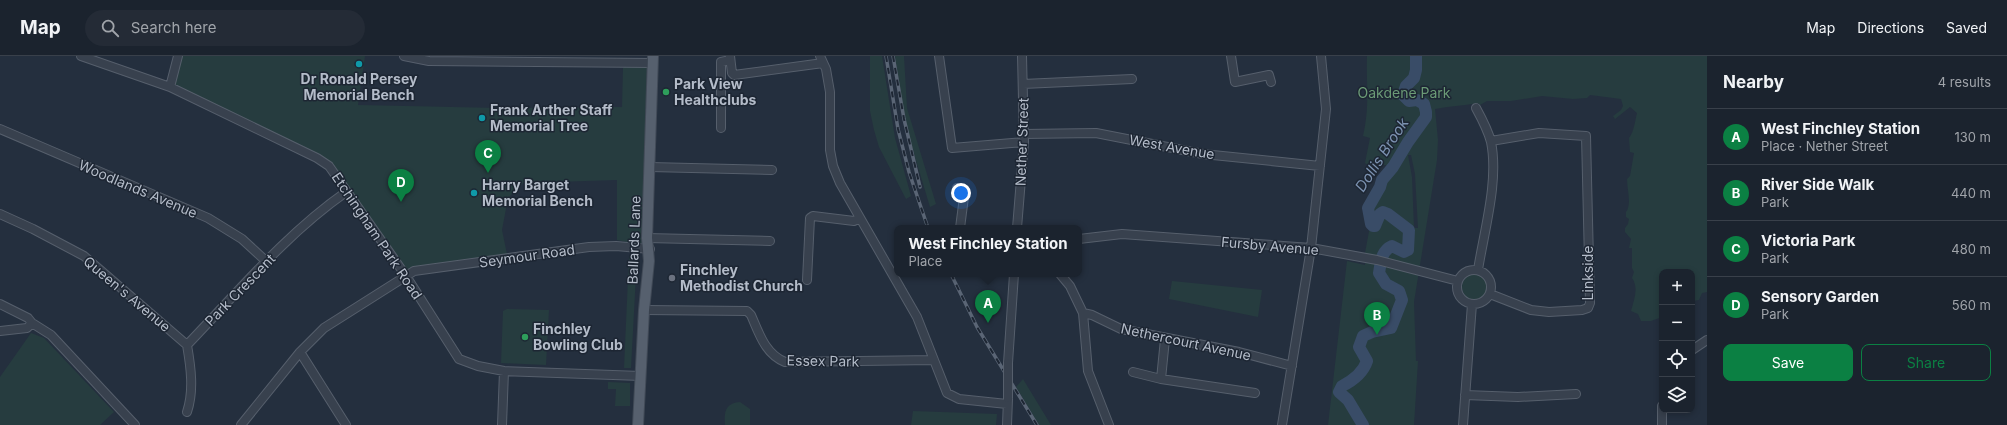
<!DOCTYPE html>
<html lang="en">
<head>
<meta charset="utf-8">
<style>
	body { margin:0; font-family:Inter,sans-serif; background:#242b36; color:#f1f3f6 }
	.controls { position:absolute; right:12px; bottom:12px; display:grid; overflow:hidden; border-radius:8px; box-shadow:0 2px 6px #0003 }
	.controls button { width:36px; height:36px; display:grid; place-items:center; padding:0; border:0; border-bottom:1px solid #39404a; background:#1b232e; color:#f1f3f6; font:20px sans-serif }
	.you { position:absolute; left:961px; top:137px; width:14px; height:14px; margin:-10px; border:3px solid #fff; border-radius:50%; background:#1a73e8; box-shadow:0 0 0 6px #1a73e833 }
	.badge { display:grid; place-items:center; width:26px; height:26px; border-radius:50%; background:#0b8043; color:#fff; font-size:13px; font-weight:700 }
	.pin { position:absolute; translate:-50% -33px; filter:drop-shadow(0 1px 2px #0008) }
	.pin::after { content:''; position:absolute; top:21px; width:14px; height:12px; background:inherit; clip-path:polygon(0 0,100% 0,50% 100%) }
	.popup { position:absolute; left:894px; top:169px; width:188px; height:52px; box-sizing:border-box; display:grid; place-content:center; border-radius:8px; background:#1b232e; filter:drop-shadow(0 1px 3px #0005); font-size:13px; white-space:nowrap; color:#a0a4aa }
	.popup b { font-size:15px; color:#f1f3f6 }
	.popup::after { content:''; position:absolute; left:50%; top:100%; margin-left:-8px; border:8px solid transparent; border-top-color:#1b232e }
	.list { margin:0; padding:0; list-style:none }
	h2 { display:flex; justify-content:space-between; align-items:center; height:52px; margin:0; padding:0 16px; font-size:17px }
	h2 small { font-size:13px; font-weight:400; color:#a0a4aa }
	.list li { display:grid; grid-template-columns:26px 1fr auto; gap:12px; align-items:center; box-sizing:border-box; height:56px; padding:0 16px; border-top:1px solid #39404a }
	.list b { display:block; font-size:15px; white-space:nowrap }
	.list p { margin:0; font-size:13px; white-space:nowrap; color:#a0a4aa }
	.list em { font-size:13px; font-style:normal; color:#a0a4aa }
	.actions { display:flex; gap:8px; padding:12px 16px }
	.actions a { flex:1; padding:9px 0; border:1px solid #0b8043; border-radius:8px; text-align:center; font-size:14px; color:#0b8043 }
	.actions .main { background:#0b8043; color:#fff }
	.icon { flex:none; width:22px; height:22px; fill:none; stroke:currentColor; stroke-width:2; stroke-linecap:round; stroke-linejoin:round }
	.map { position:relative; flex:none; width:1707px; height:369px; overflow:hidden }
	header { display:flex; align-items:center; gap:24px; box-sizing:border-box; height:56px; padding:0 20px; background:#1b232e; border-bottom:1px solid #39404a }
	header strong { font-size:19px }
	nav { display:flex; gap:22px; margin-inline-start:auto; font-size:14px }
	.search { width:280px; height:36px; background:#242b36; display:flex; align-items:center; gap:10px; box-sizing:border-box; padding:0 14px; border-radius:22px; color:#a0a4aa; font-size:15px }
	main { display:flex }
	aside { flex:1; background:#1b232e }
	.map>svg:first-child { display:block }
	.green { fill:#263c3f; fill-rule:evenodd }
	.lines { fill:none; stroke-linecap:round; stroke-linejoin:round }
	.river { stroke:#394c67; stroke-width:12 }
	.minor-casing { stroke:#565f6c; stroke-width:10 }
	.major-casing { stroke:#414a57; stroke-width:12 }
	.minor { stroke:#38414e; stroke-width:8 }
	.major { stroke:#56606e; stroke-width:10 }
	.rail-casing { stroke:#5a6575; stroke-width:3.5 }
	.rail { stroke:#1d2633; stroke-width:2; stroke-dasharray:6; stroke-linecap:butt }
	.minor-bridge-casing { stroke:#565f6c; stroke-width:10; stroke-linecap:butt }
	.minor-bridge { stroke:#38414e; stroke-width:8 }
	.culture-dot { fill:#0f9aa8; stroke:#1d2633; stroke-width:1.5 }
	.leisure-dot { fill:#2e9e5b; stroke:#1d2633; stroke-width:1.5 }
	.worship-dot { fill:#6b7280; stroke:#1d2633; stroke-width:1.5 }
	.labels { text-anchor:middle; stroke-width:3; stroke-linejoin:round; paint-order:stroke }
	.poi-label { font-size:14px; font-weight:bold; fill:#b4bcc9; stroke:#1d2633; text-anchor:start }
	.park-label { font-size:14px; fill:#6b9a76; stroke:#1d2633 }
	.street-label { font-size:14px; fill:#b4bcc9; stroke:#1d2633 }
	.water-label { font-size:15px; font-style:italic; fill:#7c92b1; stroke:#1d2633 }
</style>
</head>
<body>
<header>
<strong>Map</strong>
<div class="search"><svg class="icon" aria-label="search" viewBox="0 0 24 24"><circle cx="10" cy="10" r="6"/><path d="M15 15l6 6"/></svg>Search here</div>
<nav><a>Map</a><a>Directions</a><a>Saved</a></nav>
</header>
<main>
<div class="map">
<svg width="1707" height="369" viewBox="0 0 1707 369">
	<rect width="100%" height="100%" fill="#242f3e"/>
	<path class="green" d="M178 0H365L358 49 500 52 622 51 623 12 625 9 647 10 642 189 617 184V124L523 127 508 142 502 174 508 203 406 220 347 137 317 102 170 32Z
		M870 0H882L895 82 911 140 906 143 879 91 874 74 870 55Z
		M895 0H904L907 52 936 148 930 151 906 71Z
		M1367 0H1707V236L1702 237 1699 244 1692 245V216H1662V261L1651 265H1641L1638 258 1631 255C1634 244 1639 232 1632 222L1634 216 1632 212V192H1629L1631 183 1625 176V172L1628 168 1629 163 1626 161V156C1632 149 1627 133 1627 123L1630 120 1634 97 1630 96 1629 82C1634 76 1635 65 1637 57L1630 51 1615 63 1613 60 1621 54 1623 50 1621 43 1590 39 1587 42 1573 43 1542 40 1511 45H1487L1480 49 1478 47C1463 50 1449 50 1435 53L1438 84 1437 104 1414 246 1416 305H1418L1414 369H1328L1347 205 1365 209V204L1374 200 1365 197 1370 170 1367 167 1368 160 1365 150 1372 143 1377 131H1378L1380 123 1389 113 1387 109 1369 110 1365 107 1370 82 1363 80C1370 49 1366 31 1367 0ZM1408 99H1411L1415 118 1418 172H1414L1412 121Z
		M629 200H637L631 312H624Z
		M1462 231a13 13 0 1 1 26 0a13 13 0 1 1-26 0Z
		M1172 225 1262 234 1258 261 1169 243Z
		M507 253 549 254 546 309 501 307 503 255Z
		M31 277 44 282 114 356 100 369H0V321Z
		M1023 323 1051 369H1039L1016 331Z
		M608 326 630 327V350H615L616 333H608Z
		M740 346 750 353V369H725C724 356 725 347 740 346Z
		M913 355 997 358 996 369H911Z"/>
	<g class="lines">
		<path class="river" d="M1363 369 1348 344 1339 336 1342 330C1354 324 1363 317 1367 305L1359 291 1363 280 1372 276 1391 272 1402 244 1399 235 1386 228 1379 217C1381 206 1381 195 1392 190L1404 196 1408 194 1409 174 1388 158 1383 156 1380 158 1375 170H1373L1371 168 1368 152 1380 131 1382 124 1393 111 1408 86 1426 61V56L1424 48 1417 44 1409 45 1403 39 1406 30 1414 22 1416 14V0"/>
		<defs>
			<path id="minor" d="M81 0 170 31 317 102 329 110 406 220 459 303 478 310 504 315 641 320
				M404 0 429 5 653 7
				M730 0 732 17 734 19 823 7
				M820 0 826 13 830 36V94L833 110 840 127 917 261 947 337 959 343 1007 348
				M939 0 952 92 1024 86
				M1231 0 1235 26 1269 19 1271 26
				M1023 28 1132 23
				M170 31 178 0
				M1476 52C1482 63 1488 74 1491 86 1499 125 1484 175 1478 214
				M721 72V6L730 4
				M0 73 208 162 242 183 267 206
				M1024 78 1096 77 1203 98 1320 110
				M650 111 772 114
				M957 132 964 141 960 172
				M0 158 33 173 84 200 187 289
				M1017 172 1024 86 1022 0
				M647 182 770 185
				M1079 183 1122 178 1311 192 1377 204 1458 225
				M1457 231a17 17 0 1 1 34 0a17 17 0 1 1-34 0Z
				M1060 218 1070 230 1083 257 1088 315 1109 369
				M807 224 810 162 813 160 854 165 860 162
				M1490 238 1531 254 1549 256 1582 254 1588 252 1590 247 1586 80 1539 77 1491 85
				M0 248 28 262 32 267
				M644 254 747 255 751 259C759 277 765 298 785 306L934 304
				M1083 257 1092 259 1121 273 1239 296 1292 310
				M0 275 27 272 32 267 51 279 135 369
				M1692 294 1707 284
				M300 296 346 369
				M1008 307 1014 218
				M1133 316 1161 323 1255 337
				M1161 323 1165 283
				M1465 339 1518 341 1576 338
				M187 356C194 335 191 312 187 289 238 236 286 178 346 136
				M241 369 300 296 324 272 414 215 589 191 616 190 650 193
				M502 369 504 315
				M1007 369 1008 343
				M1282 369 1311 192 1326 53 1321 0
				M1463 369 1472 248
				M1662 369V350"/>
			<path id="major" d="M638 369 644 254 649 205 647 182 653 0"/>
		</defs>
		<use href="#minor" class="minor-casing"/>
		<use href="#major" class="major-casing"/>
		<use href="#minor" class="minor"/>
		<use href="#major" class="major"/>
		<defs>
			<path id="rail" d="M886 0 898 73 909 116 928 172
				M893 0 904 63 920 131
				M951 218 977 271 1037 369"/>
		</defs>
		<use href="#rail" class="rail-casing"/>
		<use href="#rail" class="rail"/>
		<defs>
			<path id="minor-bridge" d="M1008 342V307"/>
		</defs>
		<use href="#minor-bridge" class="minor-bridge-casing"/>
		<use href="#minor-bridge" class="minor-bridge"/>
	</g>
	<g class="culture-dot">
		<circle cx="359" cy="8" r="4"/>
		<circle cx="482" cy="62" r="4"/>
		<circle cx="474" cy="137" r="4"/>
	</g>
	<g class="leisure-dot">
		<circle cx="666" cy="36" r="4"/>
		<circle cx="525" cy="281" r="4"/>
	</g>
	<circle class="worship-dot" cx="672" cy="222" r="4"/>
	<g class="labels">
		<g class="poi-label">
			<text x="359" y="28" text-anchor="middle">Dr Ronald Persey<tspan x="359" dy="16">Memorial Bench</tspan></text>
			<text x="674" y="33">Park View<tspan x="674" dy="16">Healthclubs</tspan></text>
			<text x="490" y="59">Frank Arther Staff<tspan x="490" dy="16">Memorial Tree</tspan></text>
			<text x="482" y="134">Harry Barget<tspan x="482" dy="16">Memorial Bench</tspan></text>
			<text x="680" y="219">Finchley<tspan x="680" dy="16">Methodist Church</tspan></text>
			<text x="533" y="278">Finchley<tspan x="533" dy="16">Bowling Club</tspan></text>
		</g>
		<g class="park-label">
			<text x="1404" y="42">Oakdene Park</text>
		</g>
		<g class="street-label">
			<text transform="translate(1022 86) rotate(-88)" y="5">Nether Street</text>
			<text transform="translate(1172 91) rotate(10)" y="5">West Avenue</text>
			<text transform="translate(138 133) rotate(23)" y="5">Woodlands Avenue</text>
			<text transform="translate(377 180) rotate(56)" y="5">Etchingham Park Road</text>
			<text transform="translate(634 184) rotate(-88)" y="5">Ballards Lane</text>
			<text transform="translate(1270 190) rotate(5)" y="5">Fursby Avenue</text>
			<text transform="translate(527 200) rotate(-8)" y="5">Seymour Road</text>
			<text transform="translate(1588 217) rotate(-90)" y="5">Linkside</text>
			<text transform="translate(240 234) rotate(-46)" y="5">Park Crescent</text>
			<text transform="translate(127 238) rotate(40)" y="5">Queen's Avenue</text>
			<text transform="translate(1186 286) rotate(12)" y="5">Nethercourt Avenue</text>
			<text transform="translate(823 305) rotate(1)" y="5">Essex Park</text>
		</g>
		<g class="water-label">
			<text transform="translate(1382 99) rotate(-57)" y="5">Dollis Brook</text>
		</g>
	</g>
</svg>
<div class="controls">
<button>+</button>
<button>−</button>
<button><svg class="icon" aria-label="locate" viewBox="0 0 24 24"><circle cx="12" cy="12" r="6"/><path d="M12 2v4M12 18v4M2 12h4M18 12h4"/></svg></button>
<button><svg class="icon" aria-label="layers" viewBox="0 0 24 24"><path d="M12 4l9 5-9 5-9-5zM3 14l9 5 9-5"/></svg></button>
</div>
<div class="you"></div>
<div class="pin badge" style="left:988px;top:267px">A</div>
<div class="popup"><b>West Finchley Station</b>Place</div>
<div class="pin badge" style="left:1377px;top:279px">B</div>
<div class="pin badge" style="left:488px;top:117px">C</div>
<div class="pin badge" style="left:401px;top:146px">D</div>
</div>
<aside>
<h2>Nearby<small>4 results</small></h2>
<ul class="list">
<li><span class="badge">A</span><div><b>West Finchley Station</b><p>Place · Nether Street</p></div><em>130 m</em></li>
<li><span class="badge">B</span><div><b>River Side Walk</b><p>Park</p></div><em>440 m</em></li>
<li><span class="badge">C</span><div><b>Victoria Park</b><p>Park</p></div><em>480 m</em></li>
<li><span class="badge">D</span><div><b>Sensory Garden</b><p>Park</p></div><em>560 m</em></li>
</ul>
<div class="actions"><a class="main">Save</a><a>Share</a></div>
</aside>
</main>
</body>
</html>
